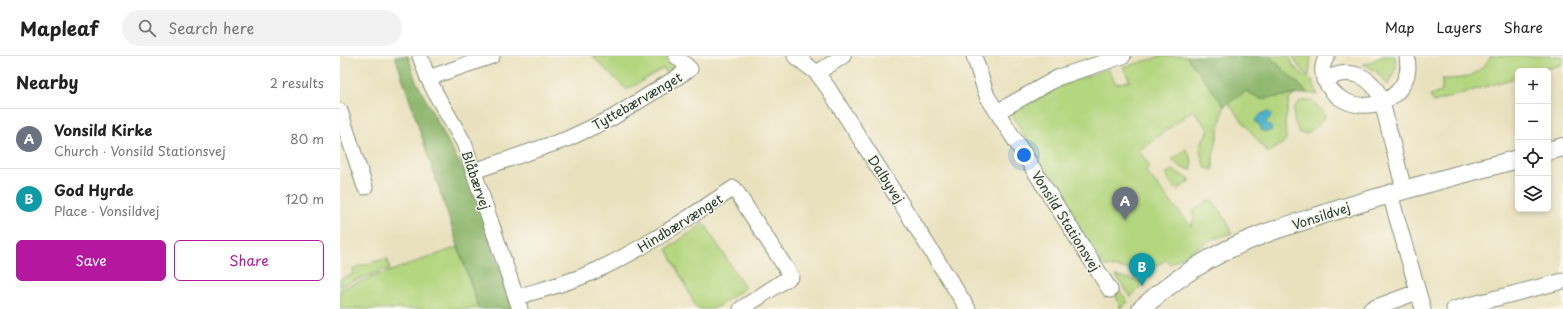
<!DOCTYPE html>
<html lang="en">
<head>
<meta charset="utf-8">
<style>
	body { margin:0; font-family:"Playpen Sans",sans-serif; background:#f2f2f2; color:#222 }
	.controls { position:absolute; right:12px; top:12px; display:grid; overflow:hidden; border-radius:6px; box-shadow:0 2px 6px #0003 }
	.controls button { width:36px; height:36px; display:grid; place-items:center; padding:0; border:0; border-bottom:1px solid #e0e0e0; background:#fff; color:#222; font:20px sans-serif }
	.you { position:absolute; left:684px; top:99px; width:14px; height:14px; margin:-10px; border:3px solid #fff; border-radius:50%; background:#1a73e8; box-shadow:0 0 0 6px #1a73e833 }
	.badge { display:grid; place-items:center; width:26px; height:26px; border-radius:50%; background:#b5179e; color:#fff; font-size:13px; font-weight:700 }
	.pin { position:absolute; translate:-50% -33px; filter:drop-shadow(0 1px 2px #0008) }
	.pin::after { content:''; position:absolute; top:21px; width:14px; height:12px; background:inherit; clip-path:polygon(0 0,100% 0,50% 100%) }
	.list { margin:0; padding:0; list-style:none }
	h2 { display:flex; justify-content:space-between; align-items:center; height:52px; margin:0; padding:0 16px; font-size:17px }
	h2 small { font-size:13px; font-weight:400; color:#767676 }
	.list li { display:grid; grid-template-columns:26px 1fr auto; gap:12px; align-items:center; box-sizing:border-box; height:60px; padding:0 16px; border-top:1px solid #e0e0e0 }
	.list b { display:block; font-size:15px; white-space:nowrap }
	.list p { margin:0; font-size:13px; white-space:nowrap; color:#767676 }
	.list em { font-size:13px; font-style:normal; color:#767676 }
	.actions { display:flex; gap:8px; padding:12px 16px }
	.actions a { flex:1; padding:9px 0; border:1px solid #b5179e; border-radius:6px; text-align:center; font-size:14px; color:#b5179e }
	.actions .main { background:#b5179e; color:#fff }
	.icon { flex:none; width:22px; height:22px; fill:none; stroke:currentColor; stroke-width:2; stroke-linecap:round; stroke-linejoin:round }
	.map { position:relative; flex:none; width:1223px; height:253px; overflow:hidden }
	header { display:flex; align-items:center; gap:24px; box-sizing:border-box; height:56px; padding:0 20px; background:#fff; border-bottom:1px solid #e0e0e0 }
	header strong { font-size:19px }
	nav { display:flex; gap:22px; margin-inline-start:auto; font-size:14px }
	.search { width:280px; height:36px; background:#f2f2f2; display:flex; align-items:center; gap:10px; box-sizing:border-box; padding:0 14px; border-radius:22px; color:#767676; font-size:15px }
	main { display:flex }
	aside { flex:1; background:#fff }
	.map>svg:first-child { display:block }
	.green { fill:#b4d67f; stroke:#6a8a5a }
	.forest { fill:#8fb76e; stroke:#577a51 }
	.water { fill:#4db2cb; stroke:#367880 }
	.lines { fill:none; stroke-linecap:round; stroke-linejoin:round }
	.minor-casing { stroke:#848f79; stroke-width:17 }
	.major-casing { stroke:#848f79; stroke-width:20 }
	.minor { stroke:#fff; stroke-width:15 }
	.major { stroke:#fff; stroke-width:18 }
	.labels { text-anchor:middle; stroke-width:3; stroke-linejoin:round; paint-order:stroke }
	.street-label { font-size:13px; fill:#1f3d34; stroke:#fbf7ec }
</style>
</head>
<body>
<header>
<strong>Mapleaf</strong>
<div class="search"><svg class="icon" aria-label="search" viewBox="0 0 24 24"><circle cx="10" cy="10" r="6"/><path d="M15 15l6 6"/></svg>Search here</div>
<nav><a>Map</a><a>Layers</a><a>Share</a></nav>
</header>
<main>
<aside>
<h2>Nearby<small>2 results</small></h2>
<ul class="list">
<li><span class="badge" style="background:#6b7280">A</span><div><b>Vonsild Kirke</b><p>Church · Vonsild Stationsvej</p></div><em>80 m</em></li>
<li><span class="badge" style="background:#0f9aa8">B</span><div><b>God Hyrde</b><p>Place · Vonsildvej</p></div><em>120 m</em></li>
</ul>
<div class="actions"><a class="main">Save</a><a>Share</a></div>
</aside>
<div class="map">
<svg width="1223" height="253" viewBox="0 0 1223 253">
	<rect width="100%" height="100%" fill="#fbf7ec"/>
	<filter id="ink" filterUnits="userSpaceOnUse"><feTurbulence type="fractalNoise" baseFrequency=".025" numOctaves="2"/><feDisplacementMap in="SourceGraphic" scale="8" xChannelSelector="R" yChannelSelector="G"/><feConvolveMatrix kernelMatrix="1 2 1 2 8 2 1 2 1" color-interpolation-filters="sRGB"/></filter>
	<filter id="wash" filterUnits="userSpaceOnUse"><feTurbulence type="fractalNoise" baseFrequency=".012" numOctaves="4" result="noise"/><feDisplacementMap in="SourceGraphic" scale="16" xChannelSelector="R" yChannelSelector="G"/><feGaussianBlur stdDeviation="0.9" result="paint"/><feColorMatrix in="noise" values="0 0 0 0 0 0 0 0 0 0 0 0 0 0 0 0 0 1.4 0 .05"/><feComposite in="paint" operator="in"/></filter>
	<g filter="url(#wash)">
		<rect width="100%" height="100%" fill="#e9e1be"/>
		<path class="green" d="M252 0H329L336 7 335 16 327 20 324 12 287 34Z
			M819 0H846L884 50 873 101V114L865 112C859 92 857 92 869 74L853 54 799 95 810 110 805 115 851 170 854 161 853 155 869 144 873 145C880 155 888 165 892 177L873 183 830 208 826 204C807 218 784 213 762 209L671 57 732 25 768 13 776 28 790 25 783 11 813 3Z
			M929 0H949L954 11 965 20 972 24 978 39 968 37Z
			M953 0H971L969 20 959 11Z
			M1042 0H1055L1056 12 1048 29 1036 15 1023 8 1030 7Z
			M1151 0H1223V8L1199 15H1178V21L1093 46 1090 39 1102 36V23C1125 23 1138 21 1151 0Z
			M906 35 921 43 961 37 952 40 949 44 945 68 946 83 943 87 928 97 888 47Z
			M965 44 973 46 985 57 984 63 976 71 966 78 960 77C953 66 948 48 965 44Z
			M846 93 851 102 852 114 843 112 832 104Z
			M832 114 851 124 837 134 827 123V117Z
			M364 167 405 232 374 253H357L327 193Z
			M118 191 139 253H0V233Z
			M47 202 50 212 0 230V223L12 219 14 212Z
			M776 220 804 226 791 241Z
			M771 223 788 246 780 252Z"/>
		<path class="forest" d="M55 0H68L75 23 117 103 125 115 139 150 173 253H139Z
			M846 0H929L968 37 921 43 906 35 884 50Z"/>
		<path class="water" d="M928 55 932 59 926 66 931 71 932 74 927 76 921 74 920 69 916 67 915 64 921 58Z"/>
	</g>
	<g filter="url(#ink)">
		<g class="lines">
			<defs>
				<path id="minor" d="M80 0 88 22 97 40 124 87 180 253
					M455 0 477 17 488 32 628 253
					M634 0 647 40 770 234
					M987 0C981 10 981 18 987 28 1004 58 1051 56 1065 24 1069 16 1068 8 1067 0
					M477 17 503 0
					M88 22 152 0
					M984 24C1010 10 1033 19 1042 46L1064 134
					M0 55 25 131
					M657 56 719 21 783 0
					M134 115 227 83 272 62 350 13 336 0
					M1050 138 1083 253
					M177 241C203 233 230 227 255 215 304 193 349 161 394 132L451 220 401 253
					M1031 253 1077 236
					M1114 253 1223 225"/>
				<path id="major" d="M1208 95 1223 91
					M801 253C837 220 878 195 924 178 948 169 973 162 997 154 1057 135 1117 119 1178 103"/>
			</defs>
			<use href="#minor" class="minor-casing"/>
			<use href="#major" class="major-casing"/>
			<use href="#minor" class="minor"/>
			<use href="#major" class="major"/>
		</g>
	</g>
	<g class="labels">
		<g class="street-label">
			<text transform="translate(297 45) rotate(-30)" y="5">Tyttebærvænget</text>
			<text transform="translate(546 123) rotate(57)" y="5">Dalbyvej</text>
			<text transform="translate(136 124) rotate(71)" y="5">Blåbærvej</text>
			<text transform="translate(981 160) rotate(-18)" y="5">Vonsildvej</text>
			<text transform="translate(726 165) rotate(58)" y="5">Vonsild Stationsvej</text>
			<text transform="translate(340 167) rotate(-32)" y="5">Hindbærvænget</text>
		</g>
	</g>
</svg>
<div class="controls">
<button>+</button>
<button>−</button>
<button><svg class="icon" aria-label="locate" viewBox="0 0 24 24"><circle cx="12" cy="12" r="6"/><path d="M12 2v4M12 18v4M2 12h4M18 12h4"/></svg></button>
<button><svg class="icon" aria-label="layers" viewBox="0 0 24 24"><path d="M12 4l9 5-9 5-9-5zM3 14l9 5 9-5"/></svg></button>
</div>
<div class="you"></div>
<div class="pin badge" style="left:785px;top:164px;background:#6b7280">A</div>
<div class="pin badge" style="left:802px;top:230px;background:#0f9aa8">B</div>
</div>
</main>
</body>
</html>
